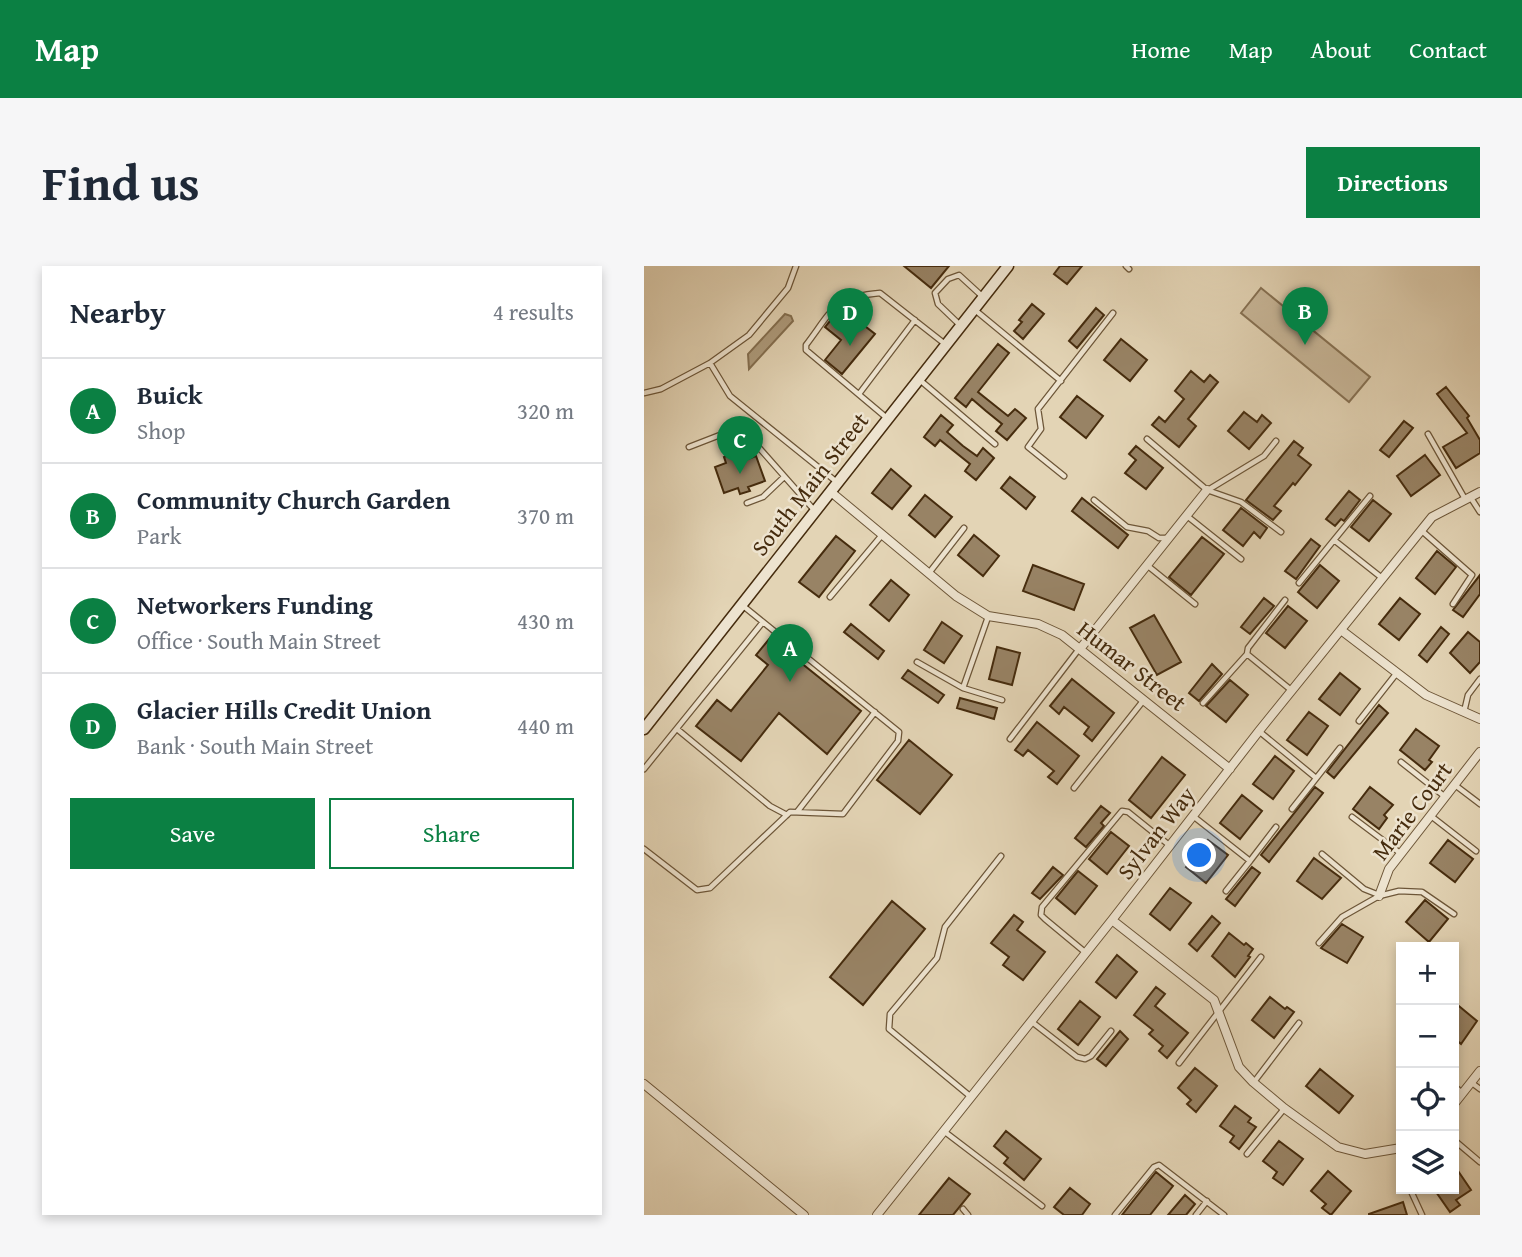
<!DOCTYPE html>
<html lang="en">
<head>
<meta charset="utf-8">
<style>
	body { margin:0; font-family:"Gentium Book Plus",serif; background:#f6f6f7; color:#1f2937 }
	.controls { position:absolute; right:21px; bottom:21px; display:grid; overflow:hidden; border-radius:0px; box-shadow:0 4px 10px #0003 }
	.controls button { width:63px; height:63px; display:grid; place-items:center; padding:0; border:0; border-bottom:2px solid #e0e1e3; background:#fff; color:#1f2937; font:35px sans-serif }
	.you { position:absolute; left:556px; top:590px; width:24px; height:24px; margin:-18px; border:5px solid #fff; border-radius:50%; background:#1a73e8; box-shadow:0 0 0 10px #1a73e833 }
	.badge { display:grid; place-items:center; width:46px; height:46px; border-radius:50%; background:#0b8043; color:#fff; font-size:23px; font-weight:700 }
	.pin { position:absolute; translate:-50% -58px; filter:drop-shadow(0 2px 4px #0008) }
	.pin::after { content:''; position:absolute; top:37px; width:24px; height:21px; background:inherit; clip-path:polygon(0 0,100% 0,50% 100%) }
	.list { margin:0; padding:0; list-style:none }
	h2 { display:flex; justify-content:space-between; align-items:center; height:91px; margin:0; padding:0 28px; font-size:30px }
	h2 small { font-size:23px; font-weight:400; color:#747a83 }
	.list li { display:grid; grid-template-columns:46px 1fr auto; gap:21px; align-items:center; box-sizing:border-box; height:105px; padding:0 28px; border-top:2px solid #e0e1e3 }
	.list b { display:block; font-size:26px; white-space:nowrap }
	.list p { margin:0; font-size:23px; white-space:nowrap; color:#747a83 }
	.list em { font-size:23px; font-style:normal; color:#747a83 }
	.actions { display:flex; gap:14px; padding:21px 28px }
	.actions a { flex:1; padding:16px 0; border:2px solid #0b8043; border-radius:0px; text-align:center; font-size:24px; color:#0b8043 }
	.actions .main { background:#0b8043; color:#fff }
	.icon { flex:none; width:38px; height:38px; fill:none; stroke:currentColor; stroke-width:2; stroke-linecap:round; stroke-linejoin:round }
	.map { position:relative; flex:none; width:836px; height:949px; overflow:hidden; border-radius:0px }
	header { display:flex; align-items:center; gap:42px; box-sizing:border-box; height:98px; padding:0 35px; background:#0b8043; color:#fff }
	header strong { font-size:33px }
	nav { display:flex; gap:38px; margin-inline-start:auto; font-size:24px }
	.intro { display:flex; align-items:center; justify-content:space-between; box-sizing:border-box; height:168px; padding:0 42px }
	h1 { margin:0; font-size:49px }
	.button { padding:18px 32px; border-radius:0px; background:#0b8043; color:#fff; font-size:24px; font-weight:700 }
	main { display:flex; gap:42px; padding:0 42px }
	aside { flex:1; background:#fff; border-radius:0px; box-shadow:0 4px 10px #0003 }
	.map>svg:first-child { display:block }
	.green { fill:#c8b799; stroke:#877254; stroke-width:2 }
	.water { fill:#ae9b7c; stroke:#846f50; stroke-width:2 }
	.building { fill:#988365; stroke:#462c0e; stroke-width:2 }
	.lines { fill:none; stroke-linecap:round; stroke-linejoin:round }
	.service-casing { stroke:#6d5638; stroke-width:7 }
	.minor-casing { stroke:#6d5638; stroke-width:10 }
	.secondary-casing { stroke:#462c0e; stroke-width:13 }
	.service { stroke:#ede3cf; stroke-width:4.5 }
	.minor { stroke:#ede3cf; stroke-width:8 }
	.secondary { stroke:#ede3cf; stroke-width:10 }
	.labels { text-anchor:middle; stroke-width:5; stroke-linejoin:round; paint-order:stroke }
	.street-label { font-size:23px; fill:#462c0e; stroke:#ede3cf }
</style>
</head>
<body>
<header>
<strong>Map</strong>
<nav><a>Home</a><a>Map</a><a>About</a><a>Contact</a></nav>
</header>
<div class="intro"><h1>Find us</h1><a class="button">Directions</a></div>
<main>
<aside>
<h2>Nearby<small>4 results</small></h2>
<ul class="list">
<li><span class="badge">A</span><div><b>Buick</b><p>Shop</p></div><em>320 m</em></li>
<li><span class="badge">B</span><div><b>Community Church Garden</b><p>Park</p></div><em>370 m</em></li>
<li><span class="badge">C</span><div><b>Networkers Funding</b><p>Office · South Main Street</p></div><em>430 m</em></li>
<li><span class="badge">D</span><div><b>Glacier Hills Credit Union</b><p>Bank · South Main Street</p></div><em>440 m</em></li>
</ul>
<div class="actions"><a class="main">Save</a><a>Share</a></div>
</aside>
<div class="map">
<svg width="836" height="949" viewBox="0 0 836 949">
	<rect width="100%" height="100%" fill="#e3d4b5"/>
	<filter id="stains"><feTurbulence type="fractalNoise" baseFrequency=".00286" numOctaves="4"/><feColorMatrix values="0 0 0 0 .2 0 0 0 0 .09 0 0 0 0 .02 0 0 0 .5 -.17"/></filter>
	<radialGradient id="worn" r=".72"><stop offset=".6" stop-color="#630" stop-opacity="0"/><stop offset="1" stop-color="#630" stop-opacity=".3"/></radialGradient>
	<path class="green" d="M617 22 726 111 705 136 597 47Z"/>
	<path class="water" d="M141 48 147 50 149 55 105 103 104 88Z"/>
	<path class="building" d="M260 0H305L287 22Z
		M416 0H438L423 18 410 8Z
		M388 38 400 48 379 73 370 65 378 56 375 54Z
		M452 42 460 49 433 82 425 75Z
		M190 50 206 64 213 54 231 68 198 108 181 94 197 74 181 61Z
		M477 73 503 94 486 115 460 94Z
		M354 78 365 87 334 126 364 150 371 143 382 152 363 174 352 165 358 158 342 145 328 133 322 141 311 132Z
		M547 105 560 116 566 109 574 116 544 153 552 160 535 181 508 159 515 151 521 156 540 133 531 125Z
		M802 121 825 150 823 152 836 174V187L812 202 799 181 823 167 793 128Z
		M433 130 459 150 442 172 416 151Z
		M600 146 613 156 618 149 627 157 605 183 584 165Z
		M297 149 309 159 303 166 319 180 333 190 339 182 350 192 332 214 321 205 326 198 296 174 291 180 280 171Z
		M760 155 769 162 745 191 736 184Z
		M650 175 659 182 654 189 667 199 651 219 649 217 630 240 637 245 629 254 602 234Z
		M492 180 519 202 502 223 481 207 492 194 485 188Z
		M100 183 104 193 112 190 121 215 104 221 106 225 96 228 94 222 80 227 71 201 82 197 80 191Z
		M781 189 796 209 767 230 753 210Z
		M247 203 267 220 248 243 228 227Z
		M366 211 391 231 382 243 357 222Z
		M705 225 716 234 700 255 697 253 691 260 682 253Z
		M281 229 308 251 291 271 265 249Z
		M438 232 484 269 474 282 428 245Z
		M729 234 747 248 725 275 707 261Z
		M597 242 623 262 616 272 610 266 599 280 579 264Z
		M330 269 355 290 339 310 314 289Z
		M192 270 211 285 175 331 155 316Z
		M558 271 580 288 547 329 525 311Z
		M667 273 676 280 652 313 641 305Z
		M793 285 812 301 791 328 772 312Z
		M389 299 440 318 430 344 379 325Z
		M676 299 695 315 673 342 654 326Z
		M836 309V328L819 351 809 344Z
		M247 314 265 329 245 355 226 339Z
		M620 332 630 340 606 368 597 361Z
		M756 332 776 348 755 374 735 358Z
		M644 340 663 355 641 382 622 367Z
		M510 349 537 396 513 409 486 362Z
		M298 356 318 370 300 397 280 384Z
		M207 358 240 385 234 393 200 366Z
		M797 361 805 368 783 396 775 389Z
		M824 366 836 376V396L826 407 806 387Z
		M126 372 217 445 183 488 135 447 97 495 52 460 73 434 87 445 124 399 112 389Z
		M353 381 376 387 368 419 345 413Z
		M568 398 578 408 555 435 545 427Z
		M264 404 300 429 294 437 258 412Z
		M696 407 716 423 696 449 675 433Z
		M428 413 470 447 448 475 440 468 445 461 420 441 415 448 406 440Z
		M586 414 604 429 582 456 562 440Z
		M316 432 353 442 350 453 313 442Z
		M735 439 744 447 690 512 683 506Z
		M665 446 684 460 663 489 643 474Z
		M393 456 435 490 413 518 404 511 410 505 384 484 379 490 371 484Z
		M772 463 795 480 785 494 788 496 781 504 756 484Z
		M265 474 308 509 276 548 233 514Z
		M631 490 650 505 629 533 609 518Z
		M518 491 541 509 507 552 485 534Z
		M671 521 679 527 625 596 617 589Z
		M726 521 749 539 740 549 743 552 735 563 709 543Z
		M598 529 618 545 596 573 576 557Z
		M457 540 466 547 457 557 460 560 442 581 431 572Z
		M467 566 485 580 463 608 445 593Z
		M564 574 584 589 562 617 542 601Z
		M804 574 829 593 811 616 786 597Z
		M670 592 697 612 678 633 653 615Z
		M409 601 419 609 396 633 388 627Z
		M608 601 616 607 591 640 582 633Z
		M434 605 453 620 431 648 412 632Z
		M526 622 547 637 526 664 506 648Z
		M781 634 804 653 785 676 762 656Z
		M248 635 281 663 219 739 186 711Z
		M370 649 379 656 373 664 401 686 379 714 359 699 365 691 347 677Z
		M568 650 576 657 553 685 545 678Z
		M698 658 719 671 703 697 677 682Z
		M585 667 600 679 602 677 609 683 604 690 606 691 591 711 568 690Z
		M473 689 493 706 472 732 452 716Z
		M512 721 521 728 511 740 544 767 523 792 515 785 519 780 505 768 509 764 490 749Z
		M626 731 641 743 643 741 650 746 630 772 608 754Z
		M436 735 456 751 434 779 414 763Z
		M810 736 833 755 817 778 810 772Z
		M476 765 484 773 462 800 453 793Z
		M551 802 573 820 552 846 543 838 547 834 534 822Z
		M676 803 709 830 695 847 662 820Z
		M591 840 607 852 604 856 612 861 595 883 586 876 590 870 576 860Z
		M362 865 397 893 380 914 360 897 364 892 350 880Z
		M635 875 659 893 639 919 629 912 633 906 619 895Z
		M810 899 827 924 812 934 816 939 806 946 790 923H810Z
		M684 905 707 925 687 949 678 942 682 938 667 925Z
		M512 906 529 920 506 949H478Z
		M305 912 326 928 309 949H275Z
		M426 922 446 938 438 949H420L410 941Z
		M541 929 551 938 542 949H524Z
		M759 936 763 949H725V948Z"/>
	<g class="lines">
		<defs>
			<path id="service" d="M482 0 485 3
				M331 44 417 115
				M317 60 294 38 291 27 304 13 315 9 339 31
				M66 97 86 130 194 217
				M277 115 351 178
				M0 127 17 123 66 97 105 69 144 22 152 0
				M215 128 271 54
				M244 153 162 84V79C188 45 189 31 236 27L301 78
				M784 168 821 233
				M503 173 563 224 597 236 637 266
				M45 181 94 162 110 176 171 245
				M420 210 384 181 397 163 394 143 469 47
				M564 224 620 190 632 175
				M827 232 836 246
				M450 234 483 261 504 265 515 272H525
				M103 237 119 231 140 211
				M543 250 597 293
				M778 265 828 309 809 338
				M690 274 726 230
				M504 300 551 338
				M285 307 320 262
				M655 317 690 274 738 312
				M186 331 238 269
				M641 334 604 382 603 388 647 424
				M344 351 319 422 358 434
				M273 396 319 422
				M559 437 603 388
				M820 446 824 429 836 413
				M715 455 752 408
				M33 463 126 540 143 549
				M616 466 672 512
				M366 473 435 383
				M757 496 800 530
				M0 503 119 356 98 339
				M811 519 836 538
				M430 522 499 435
				M648 543 696 482
				M153 546 231 446
				M549 550 606 595 632 561
				M787 550 832 585
				M708 551 756 587
				M0 583 53 624 66 622 146 546 199 548 254 475 255 466 119 356
				M678 588 720 623 735 629
				M582 625 606 595
				M675 677 698 651 735 630 755 625 778 626 810 648
				M442 687 401 653 397 649 398 641 478 545 484 546 525 579
				M388 756 433 791 441 793 447 790 467 765
				M535 797 617 691
				M610 816 655 757
				M828 817 836 823
				M810 820 818 827
				M327 831 245 763 246 748 293 692 301 661 357 590
				M301 866 398 940
				M810 874 836 896
				M603 888 640 843
				M766 923 778 949
				M319 943 324 949
				M471 949 510 901 515 899 580 949
				M552 949 563 935"/>
			<path id="minor" d="M187 226 312 330 344 350 394 358 418 369 586 503
				M697 364 782 429 836 453
				M436 383 563 224
				M735 630 745 603 836 486
				M468 654 570 734 595 801 609 816 640 842 694 881 721 888 757 882
				M0 818 160 949
				M810 838 836 805
				M233 949 468 654 615 465 788 251 836 226"/>
			<path id="secondary" d="M0 463 364 0"/>
		</defs>
		<use href="#service" class="service-casing"/>
		<use href="#minor" class="minor-casing"/>
		<use href="#secondary" class="secondary-casing"/>
		<use href="#service" class="service"/>
		<use href="#minor" class="minor"/>
		<use href="#secondary" class="secondary"/>
	</g>
	<g class="labels">
		<g class="street-label">
			<text transform="translate(166 218) rotate(-52)" y="8">South Main Street</text>
			<text transform="translate(488 400) rotate(38)" y="8">Humar Street</text>
			<text transform="translate(768 545) rotate(-53)" y="8">Marie Court</text>
			<text transform="translate(512 567) rotate(-52)" y="8">Sylvan Way</text>
		</g>
	</g>
	<rect width="100%" height="100%" filter="url(#stains)"/>
	<rect width="100%" height="100%" fill="url(#worn)"/>
</svg>
<div class="controls">
<button>+</button>
<button>−</button>
<button><svg class="icon" aria-label="locate" viewBox="0 0 24 24"><circle cx="12" cy="12" r="6"/><path d="M12 2v4M12 18v4M2 12h4M18 12h4"/></svg></button>
<button><svg class="icon" aria-label="layers" viewBox="0 0 24 24"><path d="M12 4l9 5-9 5-9-5zM3 14l9 5 9-5"/></svg></button>
</div>
<div class="you"></div>
<div class="pin badge" style="left:146px;top:416px">A</div>
<div class="pin badge" style="left:661px;top:79px">B</div>
<div class="pin badge" style="left:96px;top:208px">C</div>
<div class="pin badge" style="left:206px;top:80px">D</div>
</div>
</main>
</body>
</html>
